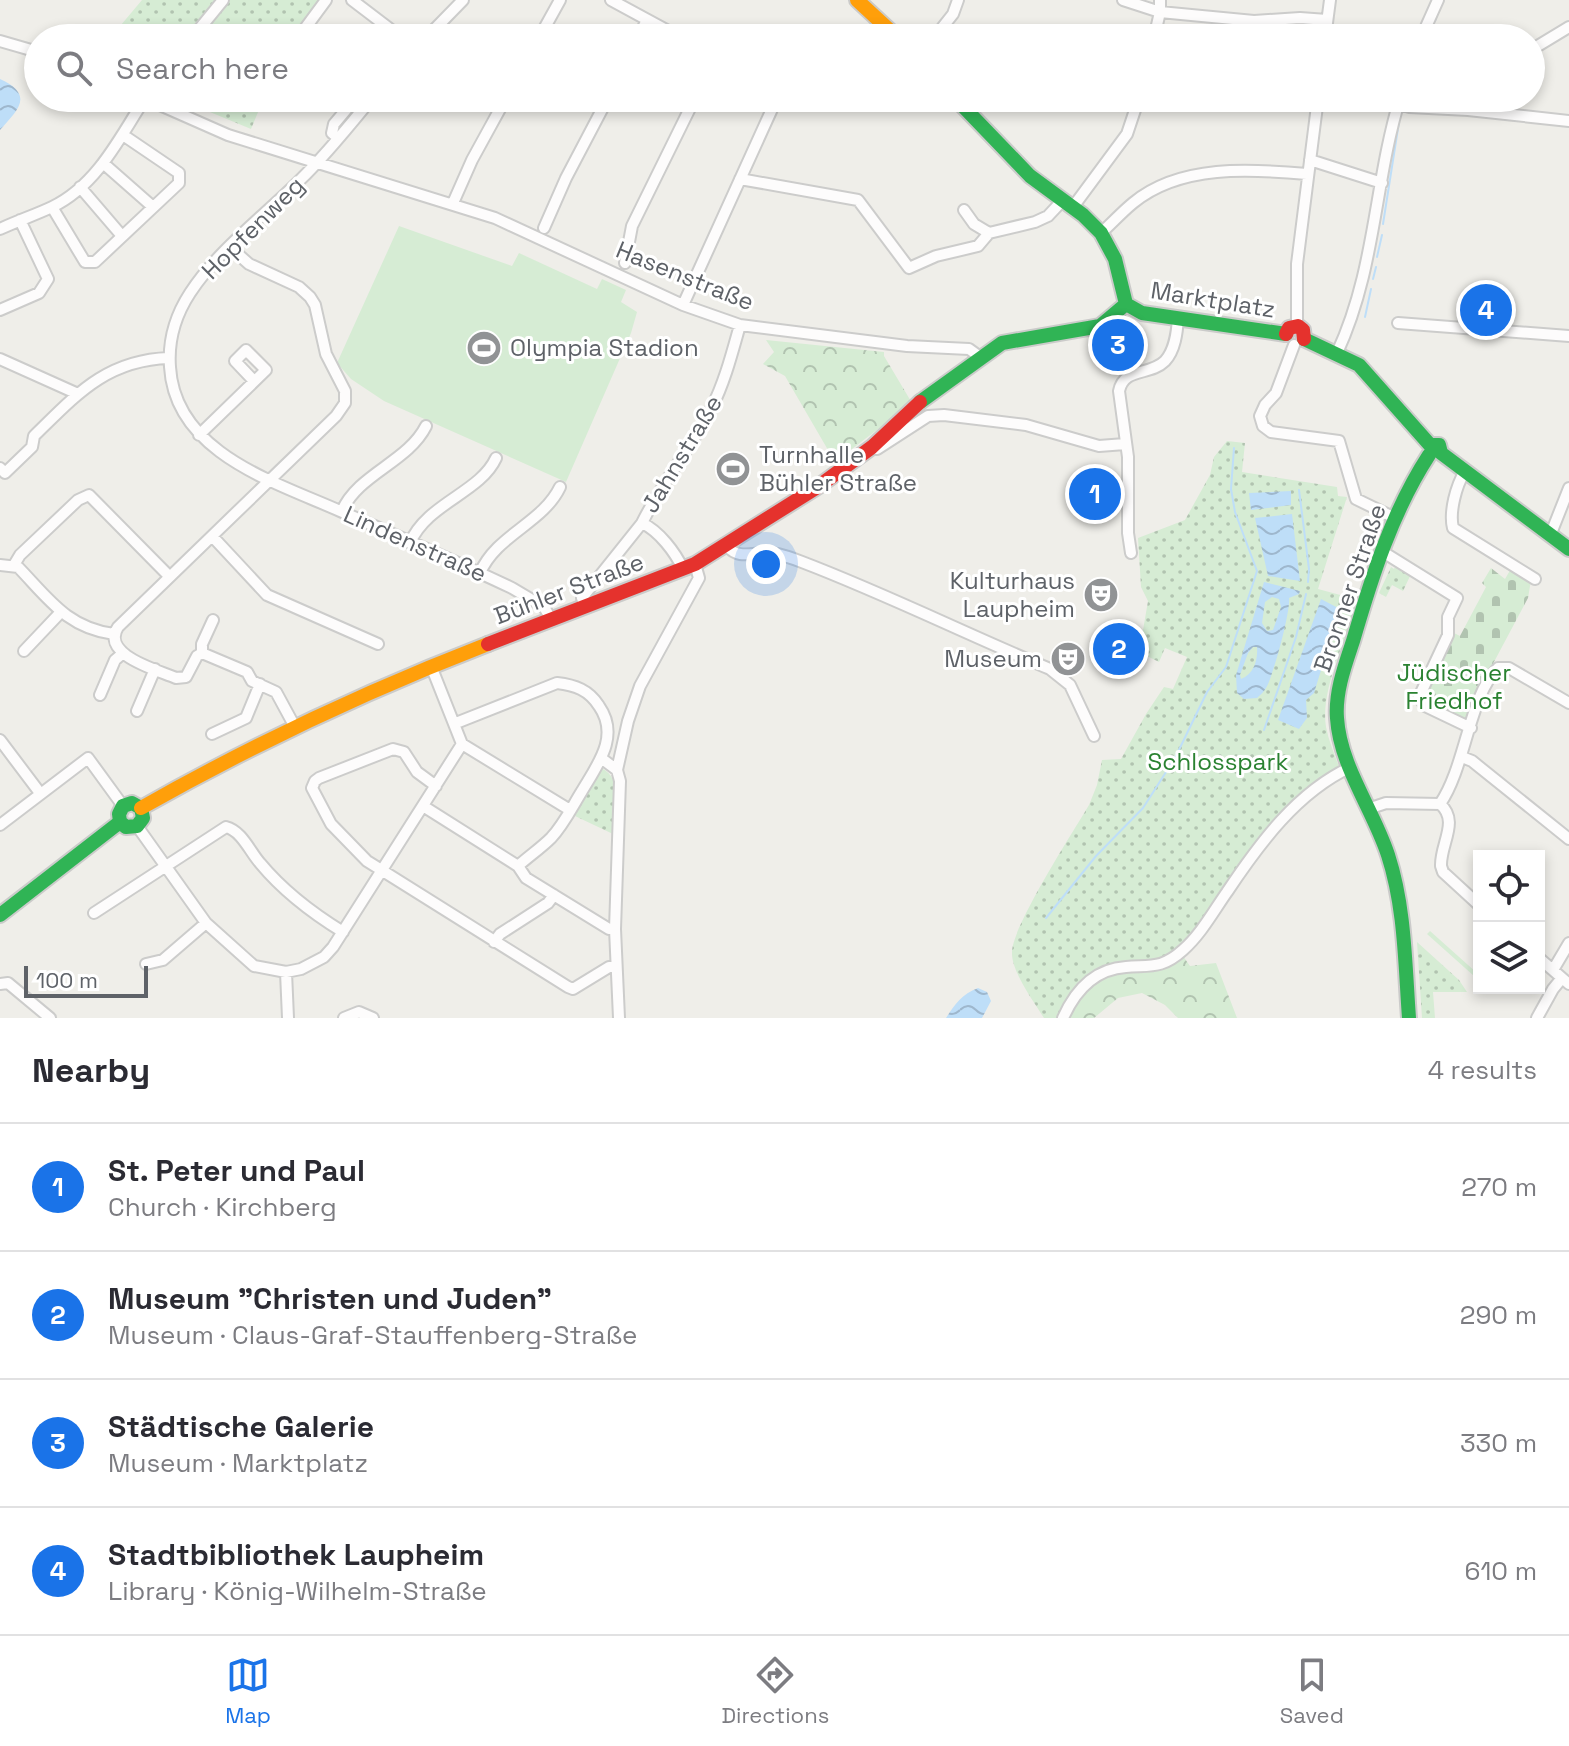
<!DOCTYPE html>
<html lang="en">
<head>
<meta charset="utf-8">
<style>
	body { margin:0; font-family:"Space Grotesk",sans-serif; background:#f2f2f3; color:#2b2b33 }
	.controls { position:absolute; right:24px; bottom:24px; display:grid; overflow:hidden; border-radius:0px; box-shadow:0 4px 12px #0003 }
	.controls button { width:72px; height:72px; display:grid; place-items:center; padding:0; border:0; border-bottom:2px solid #e1e1e2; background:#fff; color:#2b2b33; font:40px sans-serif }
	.scale { position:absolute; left:24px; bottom:20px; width:124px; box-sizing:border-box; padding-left:8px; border:4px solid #5e6268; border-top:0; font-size:22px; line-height:28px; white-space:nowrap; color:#5e6268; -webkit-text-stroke:6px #fff; paint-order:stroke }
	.you { position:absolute; left:766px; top:564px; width:28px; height:28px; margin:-20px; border:6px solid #fff; border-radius:50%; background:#1a73e8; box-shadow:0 0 0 12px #1a73e833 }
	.badge { display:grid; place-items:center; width:52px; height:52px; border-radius:50%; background:#1a73e8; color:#fff; font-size:26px; font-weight:700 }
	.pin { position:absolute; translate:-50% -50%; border:4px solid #fff; box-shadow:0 2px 8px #0006 }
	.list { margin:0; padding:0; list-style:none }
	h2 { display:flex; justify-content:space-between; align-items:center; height:104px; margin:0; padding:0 32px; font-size:34px }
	h2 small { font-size:26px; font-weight:400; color:#7c7c81 }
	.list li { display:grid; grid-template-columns:52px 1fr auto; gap:24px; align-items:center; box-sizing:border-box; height:128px; padding:0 32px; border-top:2px solid #e1e1e2 }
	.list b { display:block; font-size:30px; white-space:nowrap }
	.list p { margin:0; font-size:26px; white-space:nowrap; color:#7c7c81 }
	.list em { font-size:26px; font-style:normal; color:#7c7c81 }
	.icon { flex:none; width:44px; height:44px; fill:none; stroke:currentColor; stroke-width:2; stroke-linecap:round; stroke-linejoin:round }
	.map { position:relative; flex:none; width:1569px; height:1018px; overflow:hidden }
	.search { position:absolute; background:#fff; box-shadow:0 4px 12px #0003; left:24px; right:24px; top:24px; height:88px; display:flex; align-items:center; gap:20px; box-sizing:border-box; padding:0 28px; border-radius:44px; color:#7c7c81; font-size:30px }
	.sheet { height:616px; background:#fff }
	nav { display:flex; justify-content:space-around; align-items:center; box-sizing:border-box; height:112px; border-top:2px solid #e1e1e2; background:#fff; font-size:22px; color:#7c7c81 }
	nav a { display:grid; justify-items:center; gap:4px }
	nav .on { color:#1a73e8 }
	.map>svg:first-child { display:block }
	.grass { fill:url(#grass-dots) }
	.forest { fill:url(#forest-crowns) }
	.cemetery { fill:url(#cemetery-stones) }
	.pitch { fill:#d6ecd4 }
	.water { fill:url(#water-waves); fill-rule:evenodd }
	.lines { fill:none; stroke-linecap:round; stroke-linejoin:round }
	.stream { stroke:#bedef8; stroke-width:2 }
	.street-casing { stroke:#cccccb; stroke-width:14 }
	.fast-casing { stroke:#cbcbca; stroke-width:18 }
	.slow-casing { stroke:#cbcbca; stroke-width:18 }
	.jam-casing { stroke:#cbcbca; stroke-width:18 }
	.street { stroke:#fdfcfc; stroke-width:10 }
	.fast { stroke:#30b455; stroke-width:14 }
	.slow { stroke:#ff9f0a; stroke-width:14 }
	.jam { stroke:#e5322d; stroke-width:14 }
	.labels { text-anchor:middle; stroke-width:6; stroke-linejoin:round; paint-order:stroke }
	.street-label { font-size:24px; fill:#5e6268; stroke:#fff }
	.poi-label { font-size:24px; fill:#5e6268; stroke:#fff; text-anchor:start }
	.park-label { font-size:24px; fill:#2a8231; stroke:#fff }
</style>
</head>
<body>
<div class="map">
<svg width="1569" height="1018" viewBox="0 0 1569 1018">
	<defs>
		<pattern id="grass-dots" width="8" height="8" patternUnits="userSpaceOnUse" patternTransform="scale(2)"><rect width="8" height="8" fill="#d6ecd4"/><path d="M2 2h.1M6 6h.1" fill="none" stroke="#b1c3b0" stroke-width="1.8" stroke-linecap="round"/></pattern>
		<pattern id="forest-crowns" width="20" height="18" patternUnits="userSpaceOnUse" patternTransform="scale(2)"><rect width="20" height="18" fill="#d6ecd4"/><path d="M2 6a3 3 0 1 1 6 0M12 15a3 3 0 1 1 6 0" fill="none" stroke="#b1c3b0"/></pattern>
		<pattern id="cemetery-stones" width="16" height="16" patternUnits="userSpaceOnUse" patternTransform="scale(2)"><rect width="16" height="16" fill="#d6ecd4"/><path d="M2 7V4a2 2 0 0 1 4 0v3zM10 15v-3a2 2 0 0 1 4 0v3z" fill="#b1c3b0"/></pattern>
		<pattern id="water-waves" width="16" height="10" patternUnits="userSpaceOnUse" patternTransform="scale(2)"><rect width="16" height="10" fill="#bedef8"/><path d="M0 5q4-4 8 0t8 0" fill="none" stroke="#9eb7cd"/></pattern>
	</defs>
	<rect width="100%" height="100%" fill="#efeee9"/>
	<path class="grass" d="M142 0H322L294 38H110Z
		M176 98H264L251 129Z
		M1227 441 1245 443 1242 472 1337 487 1338 496 1347 497 1318 589 1359 600C1347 636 1320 690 1326 727 1329 742 1335 756 1340 769L1270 830 1182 948 1058 1018H1044C1034 1002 1011 971 1012 952 1012 927 1073 832 1089 805L1097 785 1102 760 1121 759 1146 714 1164 687 1173 689 1187 657 1165 648 1159 662 1143 654 1147 645 1141 642 1148 601 1141 587 1138 538 1185 520 1210 475 1214 457Z
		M1396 565 1411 574 1403 591 1392 585 1386 597 1379 593 1391 567 1394 569Z
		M601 768C624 778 614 812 613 834L575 816Z
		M1417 942 1459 980 1467 992H1433L1435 1018H1422Z"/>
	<path class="forest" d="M766 340 884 352V356L912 403 835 462 785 376 763 364 774 352Z
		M1183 956 1190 966 1216 963 1237 1018H1178L1165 1005 1142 993 1118 998 1094 1018H1060L1096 974Z"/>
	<path class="cemetery" d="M1512 567 1531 580 1528 598 1478 692 1467 722 1427 703 1423 695 1454 633 1460 636 1486 587 1482 583 1491 568 1505 579Z"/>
	<path class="pitch" d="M399 226 512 266 519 253 597 289 602 279 626 290 621 302 637 312 631 333 566 482 384 401 351 379 337 363Z
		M1430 931 1477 973 1474 976 1427 934Z"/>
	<path class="water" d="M0 79C35 95 18 110 0 130Z
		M1291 491V505L1251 510 1249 493Z
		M1292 514 1300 581 1268 576 1255 518Z
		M1264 582 1300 591 1299 594 1289 598C1291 610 1273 677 1266 688 1264 692 1260 695 1257 698L1244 699 1237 693 1236 675ZM1272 597 1279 599 1281 607 1273 630 1267 631 1262 623 1265 602ZM1253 647H1257C1258 660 1254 674 1241 679L1240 675 1248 653Z
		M1321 599 1340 609 1314 693 1306 700 1307 718 1299 729 1278 720Z
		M978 988 987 992 991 1001 982 1018H946C955 1004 962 994 978 988Z"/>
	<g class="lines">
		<path class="stream" d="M1435 21 1438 11
			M1427 38 1431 29
			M1383 224 1399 122
			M1377 257 1382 235
			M1373 279 1376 267
			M1365 317 1371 289
			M1299 490 1309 569 1308 582
			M1264 730 1296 637 1306 594
			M1046 918 1096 856 1143 808 1175 758 1207 692 1226 667 1257 571 1235 512 1231 489 1234 448"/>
		<defs>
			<path id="street" d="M352 0 394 32 397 38
				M611 0 681 38
				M1123 0 1160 12V0
				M192 38 223 0
				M298 38 326 0
				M426 38 463 0
				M539 38 560 0
				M638 38 647 20
				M934 38 953 14 958 0
				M1154 38 1160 12 1254 21 1300 18 1327 20
				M1325 38 1330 0
				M1421 38 1438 0
				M0 41 38 52
				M1531 50 1569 27
				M144 98 228 135 495 218 683 305 740 325 907 346 969 349 980 357
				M372 98C349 126 326 155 300 180 264 216 218 250 190 293 175 316 168 340 170 367 175 453 275 482 340 511 398 536 455 561 512 588L544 607 551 619
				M1398 103 1409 107 1468 110 1569 121
				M338 138 332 133 334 124 356 98
				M1310 160 1382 183
				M103 163 153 207
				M740 179 858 200 909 268 936 256 978 246 989 233 1035 222 1048 216 1062 201
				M80 187 122 236
				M453 203 472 160 506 98
				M52 207 85 262H95L179 183V173L123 135
				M1073 207 1127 134 1139 98
				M964 210 974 224 989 233
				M544 228 566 178 608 98
				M0 229C17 221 35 215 52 207 96 186 120 138 145 98
				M1101 233C1112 223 1122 212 1133 203 1180 164 1251 169 1307 174
				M231 248 249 264 299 287 310 297 315 305 326 354 345 391V403L336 416 212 536 267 595 378 644
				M625 263 632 226 695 98
				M683 305 777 98
				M0 310 39 293 48 279 20 220
				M1398 323 1569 336
				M1297 326V264L1318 98
				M1294 345 1276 393 1265 405 1260 416 1263 426 1271 432 1339 441 1356 499 1395 518
				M1337 353C1376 269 1374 183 1400 98
				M0 359 78 394
				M199 435 266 370 246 350 235 361 254 381
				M877 449 928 416 944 415 1026 425 1099 446 1125 444
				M0 468 5 473 32 447 34 436C76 395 106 360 169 358
				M1465 471C1456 486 1449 512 1453 528L1535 579
				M342 511C358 474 408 462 426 426
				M212 536 118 627C100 655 158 670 176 678L186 677 197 656 202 653 247 672 252 681 276 692 295 727
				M1550 536 1569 488
				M410 543C427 503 480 493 496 458
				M727 546C739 561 755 551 772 553 783 555 792 558 802 562 886 594 966 634 1050 669L1070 685 1094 736
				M1383 552 1457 598 1448 617V635L1419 697 1425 706 1471 728
				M1131 553 1128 533V457L1119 391C1124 367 1150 376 1165 361 1175 350 1177 333 1178 318
				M0 565 18 567C48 598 67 628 114 634
				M14 565 20 555 78 500 89 495 169 576
				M683 569C675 552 659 531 642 523 662 482 692 447 712 407 725 381 732 353 740 325
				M480 573C496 535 543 523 560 487
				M585 606 582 598 642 523
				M24 651 60 613
				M202 653V644L213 620
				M100 695 115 660 122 654
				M137 711 155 669
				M456 723 557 683C575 685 589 690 599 706 620 736 598 764 582 791 572 807 564 824 551 838 541 848 529 856 518 866
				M212 734 246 718 260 684
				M0 740 40 793
				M462 744 570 810
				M1462 757 1472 761 1569 839
				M601 758 617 770 620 781 615 929 619 1018
				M617 770 628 721 640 686 699 578 695 564
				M436 786 417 772 404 752 393 749 319 778 315 781 312 788 331 824 367 861 568 987 573 989 609 967H616
				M1440 804C1460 821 1440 844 1441 866L1443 872 1479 905
				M423 806 518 866 526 878 609 929H615
				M1371 808 1386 803 1440 804C1466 766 1469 696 1498 668H1509L1569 703
				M0 825 88 758 123 806
				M137 826 206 923 254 966 286 972 301 969 324 957 333 947 462 744 431 666
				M94 913 226 827C242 831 250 852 260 863 284 892 312 913 343 932
				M494 942 500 934 548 903 554 895
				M1539 958 1569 984
				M146 964 163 960 206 923
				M1553 970 1569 943
				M286 972 288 1018
				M0 984 8 983 50 1018
				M344 1018 359 1012 373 1018
				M1063 1018C1075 991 1094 969 1126 967 1151 965 1162 969 1183 950 1201 934 1213 912 1227 892 1259 844 1297 792 1351 767
				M1537 1018 1553 989 1562 978"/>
			<path id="fast" d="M955 98 1030 176 1083 215 1101 233 1115 259 1126 304
				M1126 304 1142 313 1286 334
				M1304 339 1359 365 1430 445
				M920 402 1002 343 1100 326 1126 304
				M1430 445H1439L1441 453 1569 549
				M120 822 126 827 137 826 143 818 141 808
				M120 822 119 814 123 806 132 803 141 808
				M0 915 120 822
				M1409 1018C1405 964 1405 907 1388 855 1373 809 1340 766 1337 718 1335 692 1345 665 1353 641 1372 576 1392 512 1429 455"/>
			<path id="slow" d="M857 0 898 38
				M141 808C252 745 369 690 488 644"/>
			<path id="jam" d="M1286 334 1289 328 1298 326 1303 330 1304 339
				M488 644 695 564 819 486 872 447 920 402"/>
		</defs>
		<use href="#street" class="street-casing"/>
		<use href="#fast" class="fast-casing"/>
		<use href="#slow" class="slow-casing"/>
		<use href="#jam" class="jam-casing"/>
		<use href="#street" class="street"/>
		<use href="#fast" class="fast"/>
		<use href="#slow" class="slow"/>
		<use href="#jam" class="jam"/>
	</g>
	<defs>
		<symbol id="stadium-disc" viewBox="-11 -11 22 22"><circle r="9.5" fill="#919395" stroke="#fff"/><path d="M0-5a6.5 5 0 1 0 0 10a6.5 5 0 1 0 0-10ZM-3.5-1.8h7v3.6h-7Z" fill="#fff"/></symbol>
		<symbol id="theatre-disc" viewBox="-11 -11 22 22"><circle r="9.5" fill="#919395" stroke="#fff"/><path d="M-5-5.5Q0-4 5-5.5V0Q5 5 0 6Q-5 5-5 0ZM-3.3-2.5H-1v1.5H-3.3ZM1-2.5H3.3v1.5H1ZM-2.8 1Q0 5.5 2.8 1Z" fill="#fff"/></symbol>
	</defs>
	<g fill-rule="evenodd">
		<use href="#stadium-disc" x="464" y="328" width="40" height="40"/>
		<use href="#stadium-disc" x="713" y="449" width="40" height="40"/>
		<use href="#theatre-disc" x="1081" y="575" width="40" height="40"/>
		<use href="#theatre-disc" x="1048" y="639" width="40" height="40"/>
	</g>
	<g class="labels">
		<g class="street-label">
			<text transform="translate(253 228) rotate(-45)" y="8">Hopfenweg</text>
			<text transform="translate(685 276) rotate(22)" y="8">Hasenstraße</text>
			<text transform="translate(1213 300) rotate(9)" y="8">Marktplatz</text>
			<text transform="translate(682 454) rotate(-59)" y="8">Jahnstraße</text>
			<text transform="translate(415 544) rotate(24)" y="8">Lindenstraße</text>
			<text transform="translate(1350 588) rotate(-71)" y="8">Bronner Straße</text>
			<text transform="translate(569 589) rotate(-21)" y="8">Bühler Straße</text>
		</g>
		<g class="poi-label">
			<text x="510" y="356">Olympia Stadion</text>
			<text x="759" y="463">Turnhalle<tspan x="759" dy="28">Bühler Straße</tspan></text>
			<text x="1075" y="589" text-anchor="end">Kulturhaus<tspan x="1075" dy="28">Laupheim</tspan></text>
			<text x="1042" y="667" text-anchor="end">Museum</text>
		</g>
		<g class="park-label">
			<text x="1454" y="681">Jüdischer<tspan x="1454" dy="28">Friedhof</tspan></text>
			<text x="1218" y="770">Schlosspark</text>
		</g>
	</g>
</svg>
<div class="controls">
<button><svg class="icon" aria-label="locate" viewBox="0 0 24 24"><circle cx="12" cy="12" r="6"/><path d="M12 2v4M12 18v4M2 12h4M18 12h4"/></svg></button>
<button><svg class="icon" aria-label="layers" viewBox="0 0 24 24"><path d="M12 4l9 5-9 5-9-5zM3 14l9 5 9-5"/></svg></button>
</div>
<div class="scale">100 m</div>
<div class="you"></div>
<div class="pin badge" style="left:1095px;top:494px">1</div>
<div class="pin badge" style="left:1119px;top:649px">2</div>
<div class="pin badge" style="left:1118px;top:345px">3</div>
<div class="pin badge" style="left:1486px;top:310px">4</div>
<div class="search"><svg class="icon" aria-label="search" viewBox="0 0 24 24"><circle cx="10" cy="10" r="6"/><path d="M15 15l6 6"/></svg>Search here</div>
</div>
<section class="sheet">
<h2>Nearby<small>4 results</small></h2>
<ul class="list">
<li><span class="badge">1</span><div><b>St. Peter und Paul</b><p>Church · Kirchberg</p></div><em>270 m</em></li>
<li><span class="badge">2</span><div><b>Museum &quot;Christen und Juden&quot;</b><p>Museum · Claus-Graf-Stauffenberg-Straße</p></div><em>290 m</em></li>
<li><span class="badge">3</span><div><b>Städtische Galerie</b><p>Museum · Marktplatz</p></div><em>330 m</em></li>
<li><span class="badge">4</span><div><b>Stadtbibliothek Laupheim</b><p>Library · König-Wilhelm-Straße</p></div><em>610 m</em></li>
</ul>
</section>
<nav>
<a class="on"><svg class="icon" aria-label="map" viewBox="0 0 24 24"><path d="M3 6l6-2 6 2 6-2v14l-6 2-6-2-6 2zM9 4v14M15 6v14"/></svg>Map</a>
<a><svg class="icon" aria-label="directions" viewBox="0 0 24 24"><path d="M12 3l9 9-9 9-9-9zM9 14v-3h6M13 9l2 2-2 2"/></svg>Directions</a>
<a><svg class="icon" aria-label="saved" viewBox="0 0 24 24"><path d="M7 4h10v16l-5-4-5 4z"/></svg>Saved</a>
</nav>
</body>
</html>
